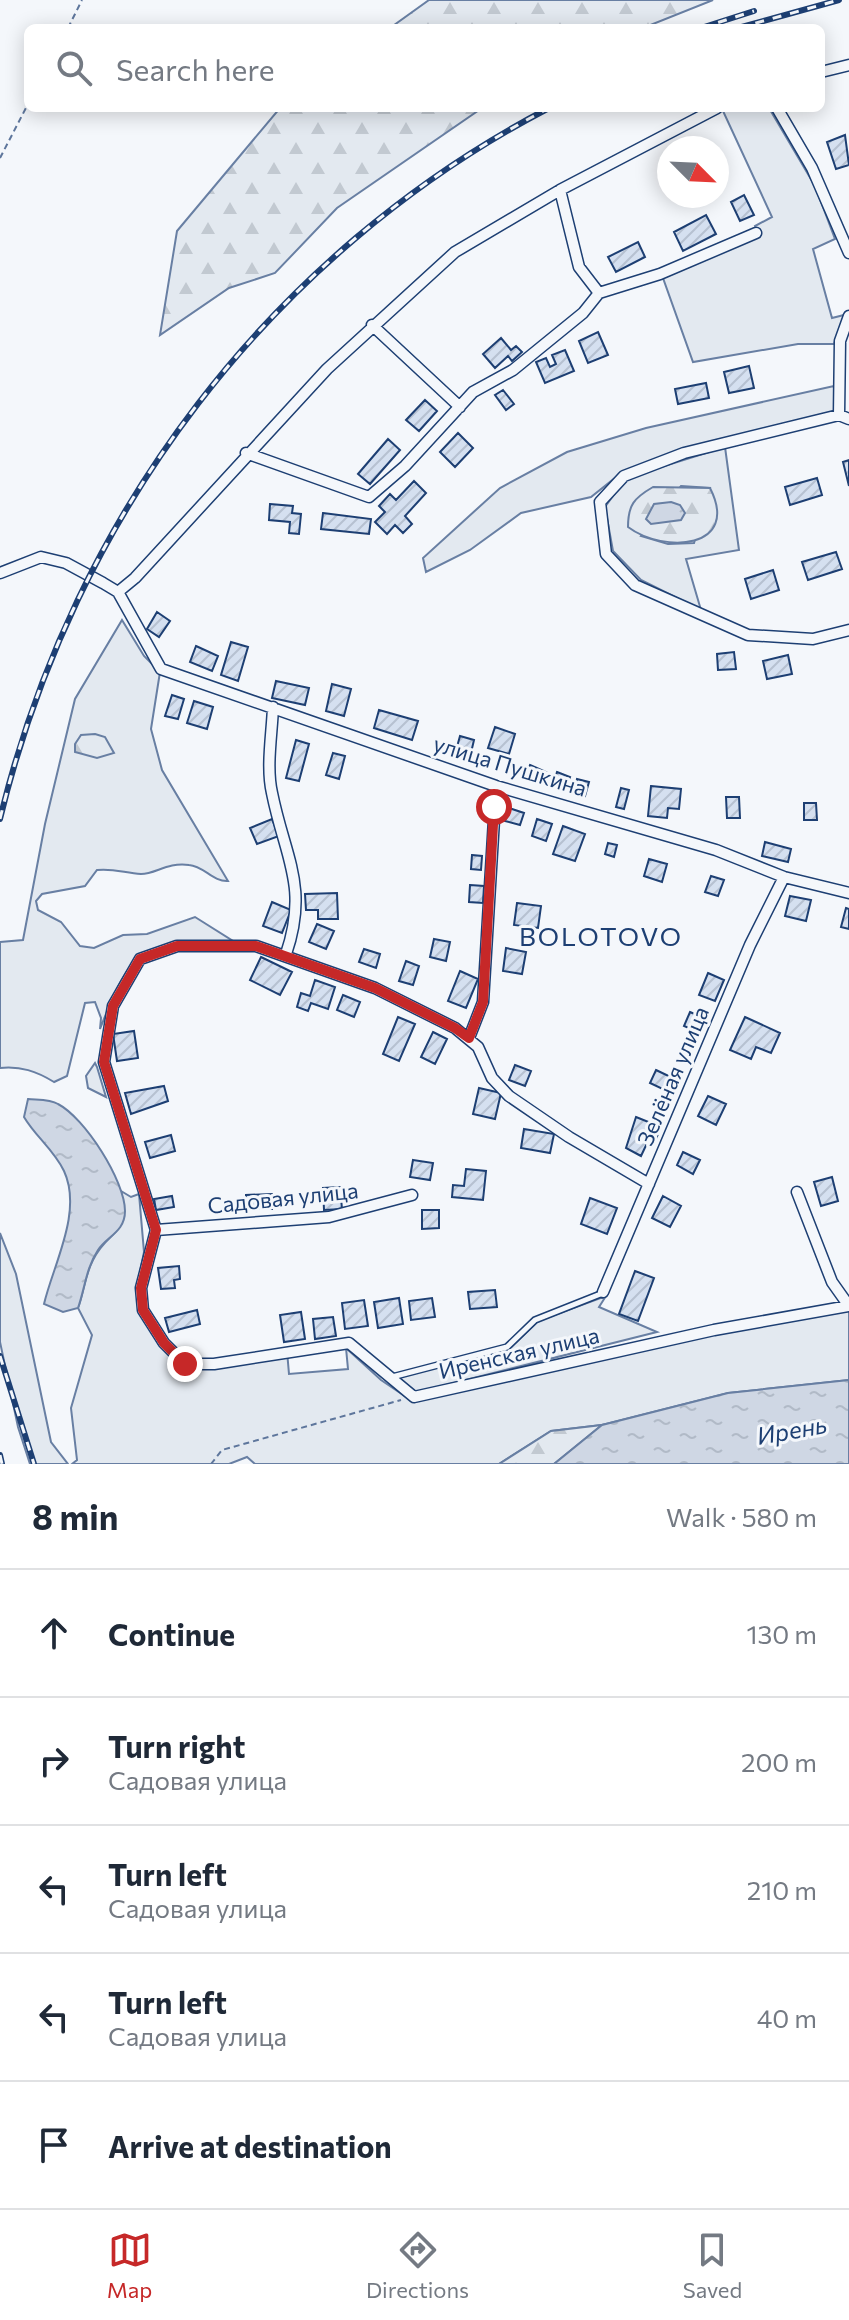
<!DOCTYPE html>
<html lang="en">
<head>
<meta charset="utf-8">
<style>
	body { margin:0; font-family:Commissioner,sans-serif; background:#f6f6f7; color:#1f2937 }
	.compass { position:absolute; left:657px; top:136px; width:72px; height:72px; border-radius:50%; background:#fff; box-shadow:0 4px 20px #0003; rotate:114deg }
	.stop { position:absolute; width:24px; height:24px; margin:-18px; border:6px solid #c62828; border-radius:50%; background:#fff }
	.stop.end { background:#c62828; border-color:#fff; box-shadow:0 2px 8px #0008 }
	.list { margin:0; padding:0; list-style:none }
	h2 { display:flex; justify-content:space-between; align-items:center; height:104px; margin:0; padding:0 32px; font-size:34px }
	h2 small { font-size:26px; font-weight:400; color:#747a83 }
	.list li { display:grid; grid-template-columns:52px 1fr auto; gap:24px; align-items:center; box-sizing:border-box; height:128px; padding:0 32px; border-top:2px solid #e0e1e3 }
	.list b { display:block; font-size:30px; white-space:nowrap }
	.list p { margin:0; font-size:26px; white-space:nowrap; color:#747a83 }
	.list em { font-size:26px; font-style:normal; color:#747a83 }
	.icon { flex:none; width:44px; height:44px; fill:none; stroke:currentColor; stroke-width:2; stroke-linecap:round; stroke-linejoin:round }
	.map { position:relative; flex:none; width:849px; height:1464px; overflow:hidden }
	.search { position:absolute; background:#fff; box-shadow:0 4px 20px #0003; left:24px; right:24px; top:24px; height:88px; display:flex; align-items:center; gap:20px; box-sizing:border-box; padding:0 28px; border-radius:12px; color:#747a83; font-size:30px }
	.sheet { height:744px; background:#fff }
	nav { display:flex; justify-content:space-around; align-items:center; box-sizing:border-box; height:112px; border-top:2px solid #e0e1e3; background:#fff; font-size:22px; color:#747a83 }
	nav a { display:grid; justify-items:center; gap:4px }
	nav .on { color:#c62828 }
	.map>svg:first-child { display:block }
	.grass { fill:#e3e9f0; stroke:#687fa3; stroke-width:2; fill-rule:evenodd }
	.forest { fill:url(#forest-firs); stroke:#687fa3; stroke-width:2 }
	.water { fill:url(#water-ripples); stroke:#687fa3; stroke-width:2 }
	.building { fill:url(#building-hatch); stroke:#1d3f73; stroke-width:2 }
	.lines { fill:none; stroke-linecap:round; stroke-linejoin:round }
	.lane-casing { stroke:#1d3f73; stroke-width:8 }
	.street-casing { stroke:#1d3f73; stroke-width:13 }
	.path { stroke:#5e769c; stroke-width:2; stroke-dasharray:6 4; stroke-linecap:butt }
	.lane { stroke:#f4f7fb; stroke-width:5 }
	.street { stroke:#f4f7fb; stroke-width:10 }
	.rail-casing { stroke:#1d3f73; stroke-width:6 }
	.rail { stroke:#f4f7fb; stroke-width:3; stroke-dasharray:9; stroke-linecap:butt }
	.route { stroke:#c62828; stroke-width:10 }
	.labels { text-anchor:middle; stroke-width:6; stroke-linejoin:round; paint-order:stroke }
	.street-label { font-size:22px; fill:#1d3f73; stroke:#f4f7fb }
	.water-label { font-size:24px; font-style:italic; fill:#1d3f73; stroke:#f4f7fb }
	.quarter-label { font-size:26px; letter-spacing:2px; fill:#1d3f73; stroke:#f4f7fb }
</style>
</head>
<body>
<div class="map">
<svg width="849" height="1464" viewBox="0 0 849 1464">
	<defs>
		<pattern id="forest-firs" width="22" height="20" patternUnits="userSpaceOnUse" patternTransform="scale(2)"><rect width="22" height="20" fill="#e3e9f0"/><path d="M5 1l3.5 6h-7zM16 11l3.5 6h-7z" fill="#c2c9d1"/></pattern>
		<pattern id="water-ripples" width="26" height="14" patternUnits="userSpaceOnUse" patternTransform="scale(2)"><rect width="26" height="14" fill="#cfd7e4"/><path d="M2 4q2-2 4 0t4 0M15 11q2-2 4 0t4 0" fill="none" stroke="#b1bac7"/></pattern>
		<pattern id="building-hatch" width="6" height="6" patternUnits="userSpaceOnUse" patternTransform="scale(2)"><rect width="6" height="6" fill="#d5e0f0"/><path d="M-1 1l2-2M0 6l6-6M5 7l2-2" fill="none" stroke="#b6c1d1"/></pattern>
	</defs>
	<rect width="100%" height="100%" fill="#f4f7fb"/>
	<path class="grass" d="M730 108H769L815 186 835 239 813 249 832 318 844 315 834 344H798L693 362 663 278 759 236 755 226 772 217 723 111Z
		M834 386V412L620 474 591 497 521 513 470 550 426 572 423 558 500 488 567 452 646 428Z
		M725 447 739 550 686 559 701 610 641 580 613 551 605 507 626 478ZM681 486 710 488 694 543 668 544 641 536Z
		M122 620 144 656 160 672 151 729 162 770 228 881C213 882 204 866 189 865 167 862 156 874 141 874 125 873 113 868 97 870L85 886 42 894 36 901 38 910 61 922 80 946 94 948 123 935 147 934 195 917 233 941C142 946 135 939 100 1029L101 1018 95 1002 85 1003 67 1076 54 1082C36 1071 21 1066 0 1068V942L23 940 45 824 75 699Z
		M95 1063 97 1067 106 1097 88 1088 86 1076Z
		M121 1191 131 1197 139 1194 144 1252 137 1287 140 1311 159 1345 184 1367 287 1351 289 1374 348 1369 346 1348 381 1380 412 1401 489 1380 849 1306V1380L728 1393 602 1425 551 1431 499 1464H255L247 1457 229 1464H72L77 1460 71 1408 92 1335 78 1308C84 1292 85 1275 93 1260 109 1227 131 1238 121 1191Z
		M0 1233 16 1274 51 1442 68 1464H30L18 1427 0 1342Z
		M606 1296 599 1307 657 1332 414 1393 394 1378 509 1349 538 1321Z"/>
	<path class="forest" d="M429 0H713L643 28H390Z
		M280 108H482L337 208 275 273 229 288 160 335 177 231Z
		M653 487 710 488C741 549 664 554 628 527 628 505 634 498 653 487Z
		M95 734 105 737 114 753 97 758 75 752V744L81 735Z
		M602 1425 554 1464H499L551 1431Z"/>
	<path class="water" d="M671 502 680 505 685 513 681 520 651 524 646 519 654 504Z
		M28 1099C37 1100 50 1099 58 1104 85 1118 125 1181 125 1211 125 1232 107 1236 98 1250 86 1268 85 1288 78 1308L63 1312 44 1304C53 1265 83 1212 64 1171 54 1150 35 1136 24 1117Z
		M849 1380V1464H554L602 1425 728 1393Z"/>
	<path class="building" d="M845 135 849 165 836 169 827 142Z
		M744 195 754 215 740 221 731 202Z
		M706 215 716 234 683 251 674 232Z
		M638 242 645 257 616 272 608 257Z
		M598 332 608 355 588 363 579 341Z
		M501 338 511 350 516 346 522 352 512 361 508 356 495 368 483 354Z
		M565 350 574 371 545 383 536 362 546 358 550 367 556 364 552 355Z
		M749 366 754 388 729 393 724 372Z
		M706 383 709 398 678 404 675 389Z
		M503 390 514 404 506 410 495 395Z
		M425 400 437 411 419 431 406 420Z
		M458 433 473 448 455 467 440 452Z
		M388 439 400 450 370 484 358 474Z
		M849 460V486L843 462Z
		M817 478 822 495 790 505 785 487Z
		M414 481 426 493 405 516 412 524 403 533 395 525 387 534 375 522 385 512 379 506 390 494 396 500Z
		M270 504 293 506 292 513 301 514 299 534 289 533 290 522 269 520Z
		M323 513 371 519 369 534 321 529Z
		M836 552 842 569 808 580 802 562Z
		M773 570 779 590 751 599 745 579Z
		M157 612 170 621 159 637 147 629Z
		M231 642 248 647 238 681 221 675Z
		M196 646 218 656 212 671 190 662Z
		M734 652 736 669 718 670 717 654Z
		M788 655 792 674 767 679 763 661Z
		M276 681 309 688 305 705 272 698Z
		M332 684 351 689 344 716 326 711Z
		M172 695 184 699 178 719 165 716Z
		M194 701 213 707 207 729 187 723Z
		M379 710 418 721 412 740 374 728Z
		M495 727 515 734 509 754 488 748Z
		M460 736 474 740 470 757 455 754Z
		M296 740 309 744 299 781 286 778Z
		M333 753 345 756 339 779 326 775Z
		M530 765 546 772 542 783 525 777Z
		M557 772 570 777 565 789 553 785Z
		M577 779 589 782 585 796 573 793Z
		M651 786 681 789 679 809 668 808 667 818 648 816Z
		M621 788 629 790 624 809 616 807Z
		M726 797H739L740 818H727Z
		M804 803H816L817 820H804Z
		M509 808 524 813 520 825 505 821Z
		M272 819 279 836 257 844 250 828Z
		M537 819 552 824 546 841 532 836Z
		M563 826 585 834 575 861 553 854Z
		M765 842 791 849 788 862 762 856Z
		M608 843 617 845 614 857 605 854Z
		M472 855 482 856 481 870 471 869Z
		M649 859 667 864 662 882 644 876Z
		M711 876 724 880 718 896 705 892Z
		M470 885 484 886 483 903 469 902Z
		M337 893 338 919H318V910H306L305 894Z
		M790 896 811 900 806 921 785 916Z
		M272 902 291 910 282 933 263 926Z
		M517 903 541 906 538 928 514 925Z
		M846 908 849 909V929L841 927Z
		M317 924 334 931 326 949 309 942Z
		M434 939 450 942 446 961 430 957Z
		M506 948 526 952 522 974 503 971Z
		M364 949 380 954 376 968 359 962Z
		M261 957 292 972 280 995 250 980Z
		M406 961 419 966 413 985 399 981Z
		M460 971 478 979 466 1008 448 1001Z
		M708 973 724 980 715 1001 699 995Z
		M315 980 335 987 328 1009 311 1003 308 1011 297 1007 301 993 310 996Z
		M343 995 360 1002 354 1017 337 1010Z
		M690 1012 706 1019 700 1033 684 1026Z
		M398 1017 415 1024 399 1061 383 1054Z
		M745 1017 780 1033 771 1053 756 1047 751 1059 730 1050Z
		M134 1031 138 1058 117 1061 113 1034Z
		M433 1032 447 1039 435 1064 421 1057Z
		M515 1065 531 1071 525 1086 509 1080Z
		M656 1070 677 1080 671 1093 650 1083Z
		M164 1086 168 1101 131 1114 125 1093Z
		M479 1088 501 1093 495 1119 473 1114Z
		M708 1096 726 1104 716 1125 698 1116Z
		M636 1117 661 1127 655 1141 649 1139 641 1156 626 1148Z
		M524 1129 554 1134 550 1153 521 1148Z
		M171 1135 175 1151 150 1158 145 1142Z
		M683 1152 700 1160 693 1174 677 1165Z
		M413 1160 433 1163 430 1180 410 1177Z
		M466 1169 486 1171 483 1200 452 1197 453 1185 464 1186Z
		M832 1177 838 1201 821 1206 814 1182Z
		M340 1187 342 1209 324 1210 323 1188Z
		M272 1194V1209H246V1195Z
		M172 1196 174 1207 156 1210 154 1199Z
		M663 1196 681 1206 670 1227 652 1218Z
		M590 1198 617 1208 607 1234 581 1224Z
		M422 1210H439V1228L422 1229Z
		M179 1266 180 1279 174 1280 175 1288 161 1289 158 1268Z
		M635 1271 654 1278 638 1321 619 1314Z
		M495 1290 497 1307 470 1309 468 1292Z
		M399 1298 403 1324 378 1328 374 1302Z
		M432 1298 435 1317 411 1320 409 1301Z
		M364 1300 368 1326 345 1329 342 1303Z
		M197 1310 200 1324 169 1332 165 1318Z
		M301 1312 305 1339 284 1342 280 1315Z
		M333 1317 336 1336 315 1339 313 1319Z"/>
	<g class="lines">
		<defs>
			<path id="lane" d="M392 1377 507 1347 535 1320 603 1293"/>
			<path id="street" d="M821 72 849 65
				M777 108 812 168 849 253
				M560 190 579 267 599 293
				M372 325 460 407
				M839 415 840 341 849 316
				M849 419 839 415 684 453 624 476 600 502 606 554 635 585 748 635 813 639 849 630
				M246 453 369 497 405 466 473 392 513 370 583 313 599 293 660 274 756 233
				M0 573 41 557 66 563 103 583 118 592 161 669 496 786 716 850 784 877 849 893
				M118 592 135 578 327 369 455 252 560 190 717 108
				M273 707C272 734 266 767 272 793 285 858 309 886 286 954
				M469 1038 483 1002 496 786
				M649 1184 569 1137 509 1096 492 1078 478 1047 455 1028 375 988 256 946H177L140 959 113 1006 104 1062 156 1230 141 1288 143 1310 164 1343 185 1364H214L349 1343 414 1397 714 1330 849 1306
				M797 1192 832 1282 849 1306
				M156 1230 329 1217 412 1195
				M603 1292 750 945 784 877"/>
		</defs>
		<use href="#lane" class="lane-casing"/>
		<use href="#street" class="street-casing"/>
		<path class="path" d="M68 28 82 0
			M0 158 28 104
			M211 1464 222 1450 401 1400"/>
		<use href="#lane" class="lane"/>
		<use href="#street" class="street"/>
		<defs>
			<path id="rail" d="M701 28 754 11
				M738 28 839 0
				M0 819C73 516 271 253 549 108
				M0 1356 34 1464
				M0 1455 2 1464"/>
		</defs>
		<use href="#rail" class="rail-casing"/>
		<use href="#rail" class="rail"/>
	</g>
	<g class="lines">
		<path class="route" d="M185 1364 164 1343 143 1310 141 1288 156 1230 104 1062 113 1006 140 959 177 946H256L375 988 455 1028 469 1038 483 1002 494 807"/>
	</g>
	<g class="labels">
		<g class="street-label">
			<text transform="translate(510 766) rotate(17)" y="8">улица Пушкина</text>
			<text transform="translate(673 1076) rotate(-67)" y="8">Зелёная улица</text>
			<text transform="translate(283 1198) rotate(-6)" y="8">Садовая улица</text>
			<text transform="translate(519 1353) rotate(-13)" y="8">Иренская улица</text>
		</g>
		<g class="water-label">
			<text transform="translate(792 1431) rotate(-10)" y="8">Ирень</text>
		</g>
		<g class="quarter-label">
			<text x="601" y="946">BOLOTOVO</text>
		</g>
	</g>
</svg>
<svg class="compass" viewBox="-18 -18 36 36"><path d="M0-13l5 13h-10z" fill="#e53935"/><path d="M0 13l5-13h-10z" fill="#747a83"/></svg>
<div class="stop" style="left:494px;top:807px"></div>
<div class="stop end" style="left:185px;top:1364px"></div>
<div class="search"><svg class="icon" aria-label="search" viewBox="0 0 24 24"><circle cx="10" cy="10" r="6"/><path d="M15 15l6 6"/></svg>Search here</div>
</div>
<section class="sheet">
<h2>8 min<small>Walk · 580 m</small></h2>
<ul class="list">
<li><svg class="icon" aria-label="ahead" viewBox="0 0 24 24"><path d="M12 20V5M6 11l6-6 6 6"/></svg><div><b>Continue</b></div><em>130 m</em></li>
<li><svg class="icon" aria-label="right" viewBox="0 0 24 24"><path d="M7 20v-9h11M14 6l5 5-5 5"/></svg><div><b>Turn right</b><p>Садовая улица</p></div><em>200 m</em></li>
<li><svg class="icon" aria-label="left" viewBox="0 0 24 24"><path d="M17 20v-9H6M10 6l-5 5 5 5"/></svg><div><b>Turn left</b><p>Садовая улица</p></div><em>210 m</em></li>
<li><svg class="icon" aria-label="left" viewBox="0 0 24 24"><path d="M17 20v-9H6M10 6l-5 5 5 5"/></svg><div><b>Turn left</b><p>Садовая улица</p></div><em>40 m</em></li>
<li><svg class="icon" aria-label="arrive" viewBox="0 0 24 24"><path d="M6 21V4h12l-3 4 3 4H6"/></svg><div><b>Arrive at destination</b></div></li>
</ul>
</section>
<nav>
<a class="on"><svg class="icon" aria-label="map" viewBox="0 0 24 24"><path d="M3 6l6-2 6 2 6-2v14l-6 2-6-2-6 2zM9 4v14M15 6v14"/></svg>Map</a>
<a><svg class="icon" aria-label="directions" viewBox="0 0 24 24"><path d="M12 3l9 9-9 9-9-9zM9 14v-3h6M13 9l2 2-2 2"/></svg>Directions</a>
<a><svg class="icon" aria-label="saved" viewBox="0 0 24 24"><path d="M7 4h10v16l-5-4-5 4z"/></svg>Saved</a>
</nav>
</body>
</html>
